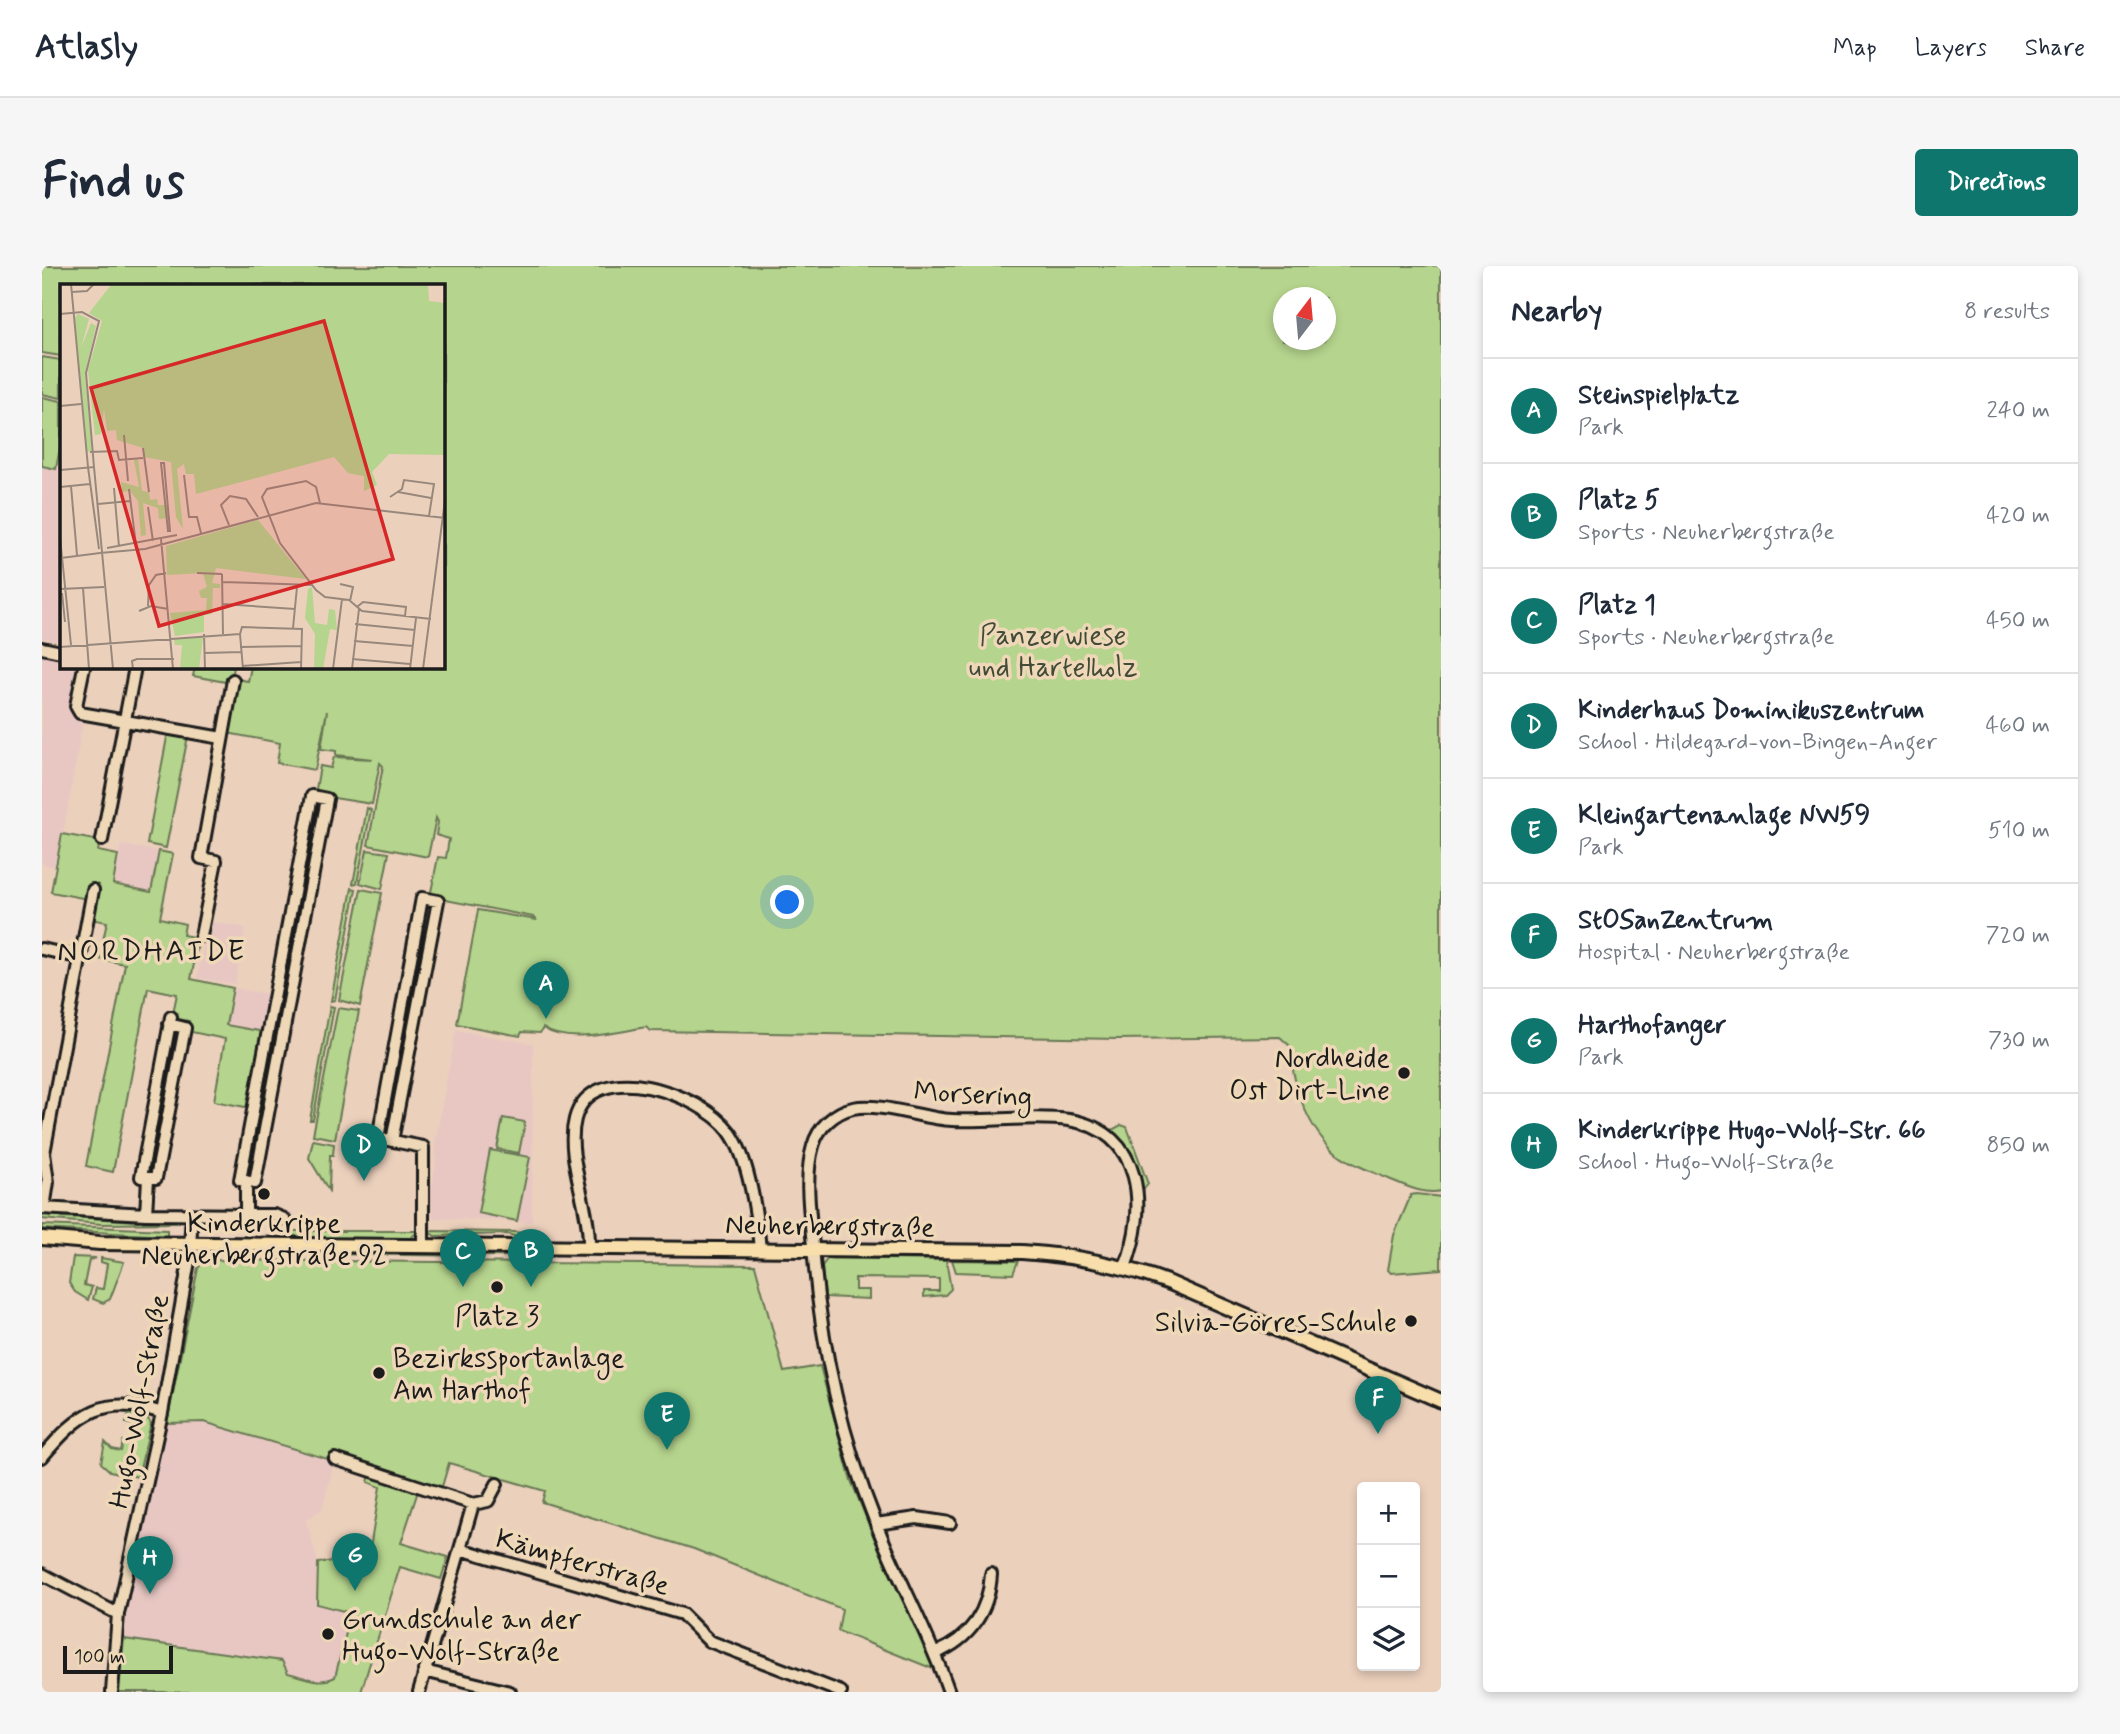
<!DOCTYPE html>
<html lang="en">
<head>
<meta charset="utf-8">
<style>
	body { margin:0; font-family:Mynerve,sans-serif; background:#f6f6f7; color:#1f2937 }
	.controls { position:absolute; right:21px; bottom:21px; display:grid; overflow:hidden; border-radius:7px; box-shadow:0 4px 10px #0003 }
	.controls button { width:63px; height:63px; display:grid; place-items:center; padding:0; border:0; border-bottom:2px solid #e0e1e3; background:#fff; color:#1f2937; font:35px sans-serif }
	.compass { position:absolute; left:1231px; top:21px; width:63px; height:63px; border-radius:50%; background:#fff; box-shadow:0 4px 10px #0003; rotate:16deg }
	.scale { position:absolute; left:21px; bottom:18px; width:110px; box-sizing:border-box; padding-left:7px; border:4px solid #1c1c1c; border-top:0; font-size:19px; line-height:24px; white-space:nowrap; color:#1c1c1c; -webkit-text-stroke:5px #eed8b7; paint-order:stroke }
	.you { position:absolute; left:746px; top:637px; width:24px; height:24px; margin:-18px; border:5px solid #fff; border-radius:50%; background:#1a73e8; box-shadow:0 0 0 10px #1a73e833 }
	.badge { display:grid; place-items:center; width:46px; height:46px; border-radius:50%; background:#0f766e; color:#fff; font-size:23px; font-weight:700 }
	.pin { position:absolute; translate:-50% -58px; filter:drop-shadow(0 2px 4px #0008) }
	.pin::after { content:''; position:absolute; top:37px; width:24px; height:21px; background:inherit; clip-path:polygon(0 0,100% 0,50% 100%) }
	.list { margin:0; padding:0; list-style:none }
	h2 { display:flex; justify-content:space-between; align-items:center; height:91px; margin:0; padding:0 28px; font-size:30px }
	h2 small { font-size:23px; font-weight:400; color:#747a83 }
	.list li { display:grid; grid-template-columns:46px 1fr auto; gap:21px; align-items:center; box-sizing:border-box; height:105px; padding:0 28px; border-top:2px solid #e0e1e3 }
	.list b { display:block; font-size:26px; white-space:nowrap }
	.list p { margin:0; font-size:23px; white-space:nowrap; color:#747a83 }
	.list em { font-size:23px; font-style:normal; color:#747a83 }
	.icon { flex:none; width:38px; height:38px; fill:none; stroke:currentColor; stroke-width:2; stroke-linecap:round; stroke-linejoin:round }
	.map { position:relative; flex:none; width:1399px; height:1426px; overflow:hidden; border-radius:7px }
	header { display:flex; align-items:center; gap:42px; box-sizing:border-box; height:98px; padding:0 35px; background:#fff; border-bottom:2px solid #e0e1e3 }
	header strong { font-size:33px }
	nav { display:flex; gap:38px; margin-inline-start:auto; font-size:24px }
	.intro { display:flex; align-items:center; justify-content:space-between; box-sizing:border-box; height:168px; padding:0 42px }
	h1 { margin:0; font-size:49px }
	.button { padding:18px 32px; border-radius:7px; background:#0f766e; color:#fff; font-size:24px; font-weight:700 }
	main { display:flex; gap:42px; padding:0 42px }
	aside { flex:1; background:#fff; border-radius:7px; box-shadow:0 4px 10px #0003 }
	.map>svg:first-child { display:block }
	.built { fill:#e8c7c3 }
	.green { fill:#b5d48d; stroke:#687854; stroke-width:2; fill-rule:evenodd }
	.lines { fill:none; stroke-linecap:round; stroke-linejoin:round }
	.minor-casing { stroke:#1c1c1c; stroke-width:16 }
	.major-casing { stroke:#1c1c1c; stroke-width:18 }
	.minor { stroke:#eed8b7; stroke-width:10 }
	.major { stroke:#f8deab; stroke-width:12 }
	.poi-dot { fill:#1c1c1c; stroke:#eed8b7; stroke-width:2.5 }
	.labels { text-anchor:middle; stroke-width:7; stroke-linejoin:round; paint-order:stroke }
	.park-label { font-size:28px; fill:#424a38; stroke:#eed8b7 }
	.poi-label { font-size:28px; fill:#1c1c1c; stroke:#eed8b7; text-anchor:end }
	.street-label { font-size:28px; fill:#1c1c1c; stroke:#eed8b7 }
	.neighbourhood-label { font-size:30px; letter-spacing:2px; fill:#1c1c1c; stroke:#eed8b7 }
	.inset-road { fill:none; stroke:#98887c; stroke-width:2 }
	.view { fill:#d62828; fill-opacity:0.15; stroke:#d62828; stroke-width:3.5 }
	.inset-edge { fill:none; stroke:#1c1c1c; stroke-width:3.5 }
</style>
</head>
<body>
<header>
<strong>Atlasly</strong>
<nav><a>Map</a><a>Layers</a><a>Share</a></nav>
</header>
<div class="intro"><h1>Find us</h1><a class="button">Directions</a></div>
<main>
<div class="map">
<svg width="1399" height="1426" viewBox="0 0 1399 1426">
	<rect width="100%" height="100%" fill="#ebd0bc"/>
	<filter id="ink" filterUnits="userSpaceOnUse"><feTurbulence type="fractalNoise" baseFrequency=".0143" numOctaves="2"/><feDisplacementMap in="SourceGraphic" scale="14" xChannelSelector="R" yChannelSelector="G"/><feConvolveMatrix kernelMatrix="1 2 1 2 8 2 1 2 1" color-interpolation-filters="sRGB"/></filter>
	<g filter="url(#ink)">
		<path class="built" d="M0 128 19 132V376L0 372Z
			M0 378 19 382V401H45L38 440 42 449 15 601 0 598Z
			M79 579 117 585 109 626 71 618Z
			M166 655 203 662 193 718 155 712Z
			M191 722 231 729 223 766 184 759Z
			M414 764 491 778 490 956 391 952 389 926 394 897 393 877Z
			M153 1154 293 1194 280 1243 264 1254 276 1297 275 1338 309 1347 293 1411 286 1414 279 1416 246 1407 240 1395 82 1373 90 1308 125 1157Z"/>
		<path class="green" d="M0 0H1399V925C1381 929 1364 920 1347 913 1329 905 1305 897 1290 883 1263 858 1250 815 1248 780L1238 771 1076 773 608 765 604 761C575 766 525 779 501 762L498 767 480 766 478 770 415 758 436 644 495 654 491 651 388 631 396 591 404 592 407 573 394 569 396 556 394 552 386 591 326 579 341 500 338 497 330 538 273 529 278 500 289 502 292 491 331 493 294 489V485L279 483 285 445 273 504 235 497 238 477 185 467 195 413 206 415 209 401H401V19H19V90L0 87ZM1241 32H1283V74H1241Z
			M0 91 19 94V132L0 128Z
			M0 131 19 135V176L14 203 0 200Z
			M153 401H192L189 417 151 410Z
			M126 466 146 470 124 582 105 578Z
			M325 542 329 544 315 617 311 618Z
			M20 568 58 575 56 585 76 589 71 618 109 626 117 585 131 588 118 652 143 658 141 669 157 672 149 713 191 722 184 759 239 769 224 845 172 835 183 773 145 765 147 755 130 752 135 728 106 722 71 906 44 900 83 698 57 693 65 656 48 653 51 634 9 626Z
			M325 584 347 587 340 623 318 617Z
			M310 622 314 623 293 734 289 735Z
			M319 623 340 627 318 740 297 734Z
			M288 740 292 741 271 854H268Z
			M296 742 317 745 293 873 271 869Z
			M461 852 483 856 477 887 455 883Z
			M1079 859 1085 861 1106 918 1102 923 1089 890 1068 865Z
			M271 874 292 878 291 889H288L287 925 267 892Z
			M448 884 488 891 475 955 436 947Z
			M1374 928 1399 931V1003L1349 1007 1346 1004 1352 969 1369 929Z
			M17 945 20 946V951L43 952 44 947H47V952L96 955 97 950 100 951 101 956H134V951H137V957L59 958 0 953V949L16 950Z
			M0 959 125 964V970L0 963Z
			M250 965H377L367 973H268L250 969Z
			M385 965 473 966 486 968 485 974 465 968 393 970Z
			M471 986H510V991L202 987Z
			M31 991 54 992 47 994 42 1019 50 1021 46 1034 33 1026 27 1017Z
			M59 992 82 996 68 1033 61 1037 51 1033 54 1022 61 1023 65 998 59 996Z
			M786 992 904 994 909 1023 903 1029 882 1031V1025H897V1013L813 1012V1024H827V1033L783 1031 780 1000Z
			M163 994 713 999 742 1106 778 1100 808 1212 833 1274 891 1399 889 1402 796 1365 800 1343 652 1283 500 1236 503 1225 407 1197 396 1234 377 1222 359 1277 406 1291 399 1313 358 1301 319 1426H76L82 1373 240 1395 246 1407C262 1411 278 1419 293 1411L309 1347 275 1338 276 1297 312 1292 313 1288 327 1289 338 1221 326 1216 329 1206 162 1156 125 1157 156 1002Z
			M910 994 976 995 971 1008 914 1006Z
			M87 1148 105 1152 109 1157 96 1211 68 1205 59 1197 63 1176 70 1183 79 1185 81 1175 90 1177 96 1160 84 1157Z"/>
		<g class="lines">
			<defs>
				<path id="minor" d="M0 382 19 386
					M42 401 34 440 38 447 180 472
					M270 530 285 533 213 917 198 914Z
					M60 574 93 401
					M159 670 174 595 159 592 191 414
					M0 683 39 692
					M350 875 396 635 380 632 336 872 381 881V978
					M106 912H114L143 762 127 758
					M0 942 104 948 232 949 242 953
					M2 942 6 916 2 887 51 624
					M104 948 106 912 99 911 129 751
					M204 949V915
					M547 980C548 940 523 891 533 853 550 789 660 828 687 865 707 891 715 951 718 983
					M0 1191C37 1147 63 1127 120 1147
					M293 1193 431 1238 446 1235 455 1218
					M834 1258 875 1252 908 1257
					M418 1283 640 1348 667 1375 799 1426
					M0 1308 76 1348
					M894 1387C928 1373 947 1345 949 1308
					M382 1405 468 1426
					M70 1426 76 1348 120 1147 147 995 150 949
					M377 1426 431 1238
					M907 1426C887 1367 856 1314 834 1257 798 1167 778 1076 771 980 768 949 762 910 771 880 776 861 793 846 811 842 839 836 881 853 910 854 948 856 989 849 1027 854 1102 866 1106 943 1083 1001"/>
				<path id="major" d="M0 972 58 977 980 986C1032 989 1080 999 1128 1017L1399 1135"/>
			</defs>
			<use href="#minor" class="minor-casing"/>
			<use href="#major" class="major-casing"/>
			<use href="#minor" class="minor"/>
			<use href="#major" class="major"/>
		</g>
	</g>
	<g class="poi-dot">
		<circle cx="1362" cy="807" r="7"/>
		<circle cx="222" cy="928" r="7"/>
		<circle cx="455" cy="1021" r="7"/>
		<circle cx="1369" cy="1055" r="7"/>
		<circle cx="337" cy="1107" r="7"/>
		<circle cx="286" cy="1368" r="7"/>
	</g>
	<g class="labels">
		<g class="park-label">
			<text x="1011" y="378">Panzerwiese<tspan x="1011" dy="32">und Hartelholz</tspan></text>
		</g>
		<g class="poi-label">
			<text x="1348" y="801">Nordheide<tspan x="1348" dy="32">Ost Dirt-Line</tspan></text>
			<text x="222" y="966" text-anchor="middle">Kinderkrippe<tspan x="222" dy="32">Neuherbergstraße 92</tspan></text>
			<text x="455" y="1059" text-anchor="middle">Platz 3</text>
			<text x="1355" y="1065">Silvia-Görres-Schule</text>
			<text x="351" y="1101" text-anchor="start">Bezirkssportanlage<tspan x="351" dy="32">Am Harthof</tspan></text>
			<text x="300" y="1362" text-anchor="start">Grundschule an der<tspan x="300" dy="32">Hugo-Wolf-Straße</tspan></text>
		</g>
		<g class="street-label">
			<text transform="translate(931 827) rotate(3)" y="10">Morsering</text>
			<text transform="translate(788 959) rotate(1)" y="10">Neuherbergstraße</text>
			<text transform="translate(96 1135) rotate(-79)" y="10">Hugo-Wolf-Straße</text>
			<text transform="translate(541 1295) rotate(16)" y="10">Kämpferstraße</text>
		</g>
		<g class="neighbourhood-label">
			<text x="110" y="694">NORDHAIDE</text>
		</g>
	</g>
	<g transform="translate(18 18)">
		<rect width="385" height="385" fill="#ebd0bc"/>
		<path d="M47 0H368L369 17 385 19V171L329 170 312 188 317 201 304 207V192L288 189 274 173 136 210 134 190H126L124 180 117 185 123 245 116 233 111 178 84 173 83 164 57 156 56 146 47 147 44 125 41 150 35 151 28 86 42 37 29 29 51 1ZM18 30 29 35 21 64 31 39 36 42 25 90 32 167 26 168 14 35ZM78 175 82 207 89 208 90 216 97 215 98 221H108L109 234 99 235 98 224 83 219 86 251 81 252 78 217 70 207 62 208 61 198 79 203 74 176ZM198 236 246 295 156 284 152 299 160 300V304H153L152 330 144 331V348L115 352 110 329 146 326 147 314H141L139 307 147 303 143 289 107 291 106 262ZM252 303 255 339 267 341 269 325 275 326 277 346 270 345 263 385H254L255 350 245 334 248 305ZM128 353H143L139 385H120L122 361H115L114 355Z" fill="#b5d48d"/>
		<path class="inset-road" d="M11 0 28 183M12 8 27 7 34 0M0 30 22 28 39 37 26 89 34 183M0 122 21 120M64 151 68 197M83 164 89 208M30 168 57 167 59 176 83 174M101 179H104L110 247H108ZM28 183 39 265M0 186 34 183 53 385M124 191 129 233H137L141 249M11 202 17 271M0 203 30 200M54 204 59 263M69 205 76 261M338 208 371 214M330 213 342 205 344 196 374 200 369 232M260 219 256 203 246 197 207 205 202 213 220 259 256 306 265 313 289 316 302 327 371 335M38 220 70 217M88 223 93 257M169 241 161 221 170 212 186 215 198 233M0 253 11 361M101 255 113 385M47 264 117 251M40 269 85 265 256 219 385 234M1 274 40 269M137 289 162 290M162 290 163 350M162 298 253 301M280 300 293 303 290 317M23 304 29 385M0 305 44 303M2 309 5 338M162 320 235 325M88 322 89 301 96 291 106 289M297 323 303 318 346 323 345 332M79 327 91 322 108 325M295 340 355 346M233 344 237 303M144 350 145 385M180 350 182 343 242 345 241 385M180 350 183 385M294 357 353 362M0 363 180 350M180 363 242 362M145 369 181 368M292 375 350 380M182 382 241 378M73 385 72 377 77 375H114M273 385 282 315M292 385 299 325M350 385 356 334M363 385 385 216"/>
		<path class="view" d="M264 37 333 275 99 342 31 104Z"/>
		<rect width="385" height="385" class="inset-edge"/>
	</g>
</svg>
<div class="controls">
<button>+</button>
<button>−</button>
<button><svg class="icon" aria-label="layers" viewBox="0 0 24 24"><path d="M12 4l9 5-9 5-9-5zM3 14l9 5 9-5"/></svg></button>
</div>
<svg class="compass" viewBox="-18 -18 36 36"><path d="M0-13l5 13h-10z" fill="#e53935"/><path d="M0 13l5-13h-10z" fill="#747a83"/></svg>
<div class="scale">100 m</div>
<div class="you"></div>
<div class="pin badge" style="left:504px;top:753px">A</div>
<div class="pin badge" style="left:489px;top:1021px">B</div>
<div class="pin badge" style="left:421px;top:1021px">C</div>
<div class="pin badge" style="left:322px;top:915px">D</div>
<div class="pin badge" style="left:625px;top:1184px">E</div>
<div class="pin badge" style="left:1336px;top:1168px">F</div>
<div class="pin badge" style="left:313px;top:1325px">G</div>
<div class="pin badge" style="left:108px;top:1328px">H</div>
</div>
<aside>
<h2>Nearby<small>8 results</small></h2>
<ul class="list">
<li><span class="badge">A</span><div><b>Steinspielplatz</b><p>Park</p></div><em>240 m</em></li>
<li><span class="badge">B</span><div><b>Platz 5</b><p>Sports · Neuherbergstraße</p></div><em>420 m</em></li>
<li><span class="badge">C</span><div><b>Platz 1</b><p>Sports · Neuherbergstraße</p></div><em>450 m</em></li>
<li><span class="badge">D</span><div><b>Kinderhaus Dominikuszentrum</b><p>School · Hildegard-von-Bingen-Anger</p></div><em>460 m</em></li>
<li><span class="badge">E</span><div><b>Kleingartenanlage NW59</b><p>Park</p></div><em>510 m</em></li>
<li><span class="badge">F</span><div><b>StOSanZentrum</b><p>Hospital · Neuherbergstraße</p></div><em>720 m</em></li>
<li><span class="badge">G</span><div><b>Harthofanger</b><p>Park</p></div><em>730 m</em></li>
<li><span class="badge">H</span><div><b>Kinderkrippe Hugo-Wolf-Str. 66</b><p>School · Hugo-Wolf-Straße</p></div><em>850 m</em></li>
</ul>
</aside>
</main>
</body>
</html>
